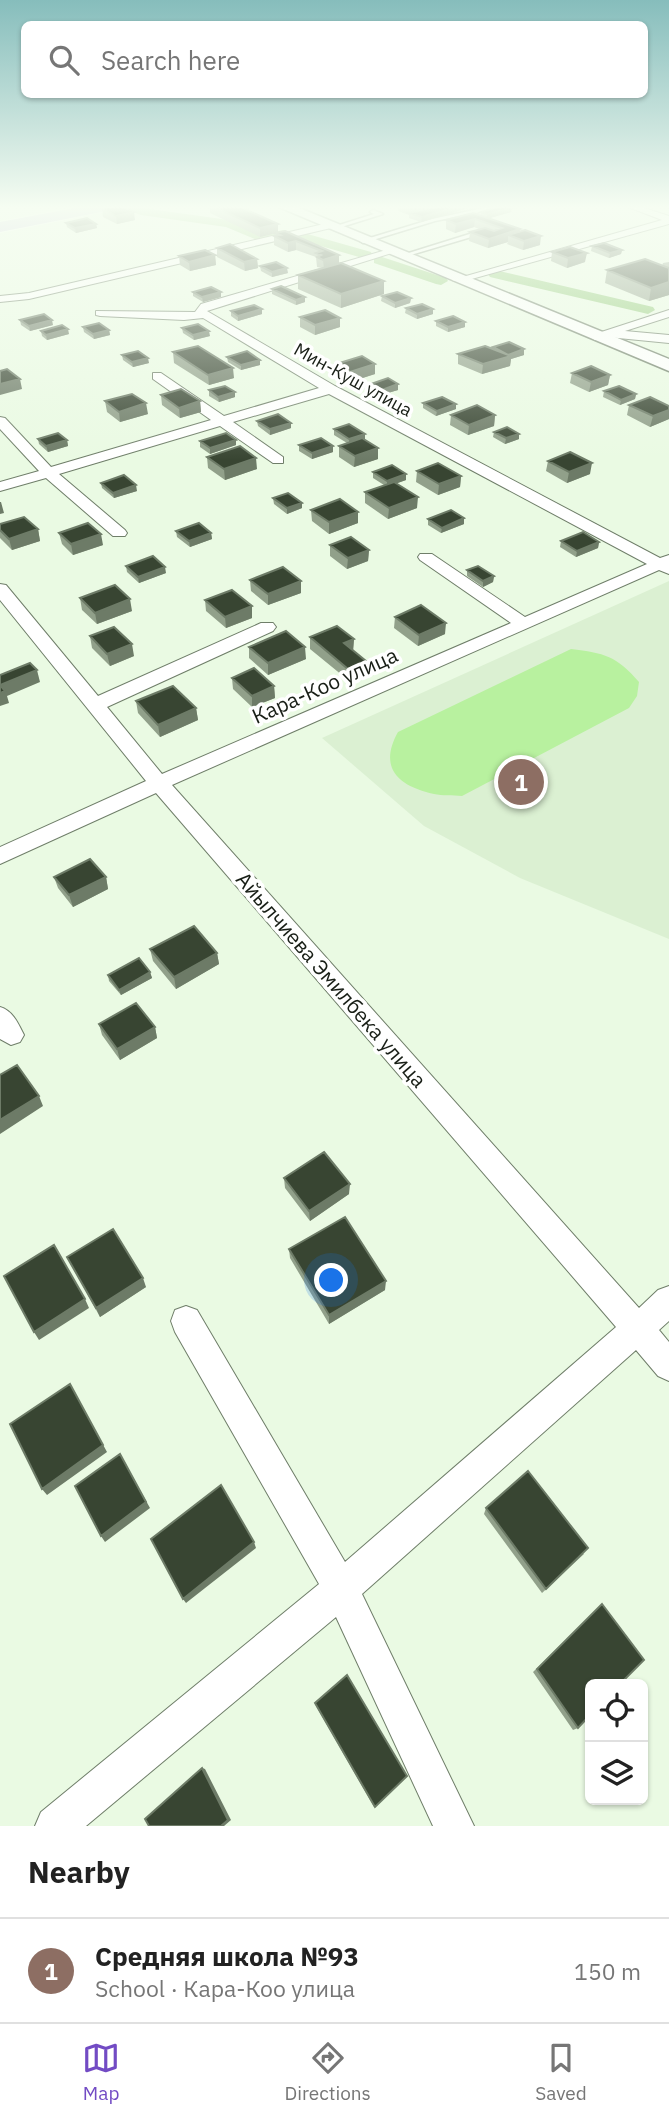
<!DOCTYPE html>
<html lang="en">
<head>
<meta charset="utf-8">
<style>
	body { margin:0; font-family:"IBM Plex Sans",sans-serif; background:#f6f6f6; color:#222 }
	.controls { position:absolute; right:21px; bottom:21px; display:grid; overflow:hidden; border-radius:10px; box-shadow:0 2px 5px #0004 }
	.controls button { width:63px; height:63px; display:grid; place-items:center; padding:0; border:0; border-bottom:2px solid #e0e0e0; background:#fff; color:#222; font:35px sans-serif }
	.you { position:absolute; left:332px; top:1281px; width:24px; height:24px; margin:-18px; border:5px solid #fff; border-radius:50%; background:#1a73e8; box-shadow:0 0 0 10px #1a73e833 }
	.badge { display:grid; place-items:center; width:46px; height:46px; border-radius:50%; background:#724bc4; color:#fff; font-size:23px; font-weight:700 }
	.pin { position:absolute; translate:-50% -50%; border:4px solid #fff; box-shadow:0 2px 7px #0006 }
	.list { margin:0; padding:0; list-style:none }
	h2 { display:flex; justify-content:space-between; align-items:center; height:91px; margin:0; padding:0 28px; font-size:30px }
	h2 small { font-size:23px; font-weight:400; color:#767676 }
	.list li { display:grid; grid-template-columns:46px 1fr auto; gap:21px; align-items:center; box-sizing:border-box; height:105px; padding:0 28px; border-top:2px solid #e0e0e0 }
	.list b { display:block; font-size:26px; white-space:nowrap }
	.list p { margin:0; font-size:23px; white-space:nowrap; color:#767676 }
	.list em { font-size:23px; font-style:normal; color:#767676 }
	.icon { flex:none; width:38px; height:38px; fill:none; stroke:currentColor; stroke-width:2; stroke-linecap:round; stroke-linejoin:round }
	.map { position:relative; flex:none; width:669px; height:1826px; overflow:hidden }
	.search { position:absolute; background:#fff; box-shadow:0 2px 5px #0004; left:21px; right:21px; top:21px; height:77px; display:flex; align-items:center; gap:18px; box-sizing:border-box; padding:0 24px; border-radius:10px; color:#767676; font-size:26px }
	.sheet { height:196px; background:#fff }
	nav { display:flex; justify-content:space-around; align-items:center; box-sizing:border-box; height:98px; border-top:2px solid #e0e0e0; background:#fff; font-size:19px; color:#767676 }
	nav a { display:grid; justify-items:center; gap:4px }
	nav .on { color:#724bc4 }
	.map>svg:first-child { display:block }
	.built { fill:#dbf0d2 }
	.green { fill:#b8f19f }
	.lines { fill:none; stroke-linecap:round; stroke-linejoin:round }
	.canal { fill:#93ca7a; fill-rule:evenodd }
	.service-casing { stroke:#6f7e69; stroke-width:3 }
	.minor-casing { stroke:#6f7e69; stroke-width:2 }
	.secondary-casing { stroke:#6f7e69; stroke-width:3 }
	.primary-casing { stroke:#fff; stroke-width:2 }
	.path { stroke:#a7b3a1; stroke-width:2; stroke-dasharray:1 2.5; stroke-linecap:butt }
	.service { fill:#fff; fill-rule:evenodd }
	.minor { fill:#fff; fill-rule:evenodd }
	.secondary { fill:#fff; fill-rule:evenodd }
	.primary { fill:#c4b9e5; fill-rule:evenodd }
	.wall { fill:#91a08a }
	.shaded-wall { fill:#6d7b67 }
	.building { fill:#384532; stroke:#6d7b67; stroke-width:2 }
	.labels { text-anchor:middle; stroke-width:7; stroke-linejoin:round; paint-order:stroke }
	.far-street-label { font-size:18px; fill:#181e16; stroke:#fff }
	.street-label { font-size:21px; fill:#181e16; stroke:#fff }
</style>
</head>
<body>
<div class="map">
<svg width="669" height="1826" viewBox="0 0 669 1826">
	<rect width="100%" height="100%" fill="#eafae3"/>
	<path class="built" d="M669 581V939L520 878 424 826 322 738Z"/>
	<path class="green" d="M571 649C604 653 617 656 639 682L637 696 629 708 462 796C453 795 442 796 434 794 398 786 378 768 398 732Z"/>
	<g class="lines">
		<path class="canal" d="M121 205 229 220 263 234 284 230 290 234 262 242 226 227 141 215 122 208Z
			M304 233 371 252 372 255 366 259 300 240 298 237Z
			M379 256 446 278 448 281 441 285 436 284 374 263V257Z
			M495 270 653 307 655 310 648 314 490 277 488 274Z"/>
		<defs>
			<path id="service" d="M492 206 494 209 435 221 363 243 360 241 432 219Z
				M373 210 383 214 335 229 330 228 374 214 370 212Z
				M476 232 478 235 404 257 399 256Z"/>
			<path id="minor" d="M623 205H635L669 216V224L461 282 452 280 662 220Z
				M328 223 331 224V228L29 299 0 302V296L29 293Z
				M386 250 395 252 207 311 335 386 660 558 669 555V574L659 570 172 785 639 1308 658 1290 669 1286V1321L659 1330 669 1342V1381L658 1376 636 1350 362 1594 474 1826H433L336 1617 86 1826H35L41 1812 319 1584 175 1332 171 1321 175 1310 186 1306 197 1310 345 1562 616 1327 156 793 0 864V847L146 781 0 600V584L6 585 98 696 261 623H273L276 627 273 631 107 707 162 774 511 623 420 560 418 557 420 554H432L525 617 647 564 329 394 233 422 283 457V463H273L220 426 59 474 125 530 127 533 125 536H113L46 478 0 491V482L39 471 0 429V417L5 418 51 467 211 420 153 379V373H161L224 416 319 388 203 318 184 320 100 316 96 315V311L195 312 201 304Z
				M669 310V317L625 331 669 335V343L608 337 595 340 589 336Z
				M0 1007C13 1011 18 1023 24 1035L20 1042 11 1045 0 1039Z"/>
			<path id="secondary" d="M274 205H292L669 359V371Z"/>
			<path id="primary" d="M90 205H119L111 210 0 232V222Z"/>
		</defs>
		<use href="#service" class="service-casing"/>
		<use href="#minor" class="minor-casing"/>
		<use href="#secondary" class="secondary-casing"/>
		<use href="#primary" class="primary-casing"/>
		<path class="path" d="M131 207 143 205"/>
		<use href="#service" class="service"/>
		<use href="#minor" class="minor"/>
		<use href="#secondary" class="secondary"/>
		<use href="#primary" class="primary"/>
	</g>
	<path class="wall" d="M210 205 278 232 339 255V263L384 281V294L341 308 298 289V275L322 268 317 267 316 257 296 250 288 252 274 245V236H275V233L260 237 210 213Z
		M384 205H435L429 207V208L445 205H472V207L421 222 409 218V215L398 211 399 208H397Z
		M102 208 135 220 117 224 103 217Z
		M481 212H511L489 218 520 232 540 245 523 250 507 244 508 242 488 248 469 241 470 232 479 229 474 227 455 233 446 229V220L481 215Z
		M66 223 96 224 97 228 76 233 67 227Z
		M592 246 622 250 621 254 609 258 591 251Z
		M217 248 257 259 258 268 245 271 217 257Z
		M552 252 585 262 567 268 551 261Z
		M215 255 216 265 190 271 180 265 179 256Z
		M669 262V295L649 301 605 283 607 270 662 266 663 263Z
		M260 266 288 273 272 277 261 271Z
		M272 289 305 297V302L296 305 272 294Z
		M193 292 221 297 203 302 193 296Z
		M382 296 411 298 410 303 395 308 381 301Z
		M406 308 433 314 417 319 405 313Z
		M231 311 262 314 238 321 231 316Z
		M300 317 340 318V327L315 335 300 327Z
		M20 320 53 325 30 331 21 325Z
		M436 321 465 327 448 332 436 326Z
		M83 327 109 330 110 335 94 339 84 332Z
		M182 328 210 336 194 340 183 333Z
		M41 331 69 334 47 340 42 336Z
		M493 347 524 349V355L511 359 510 366 482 374 458 364V354L493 349Z
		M173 352 234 378 209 385 174 363Z
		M122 355 149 363 133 367 123 360Z
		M227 357 260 360V365L241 370 228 362Z
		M336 364 375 374 350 382 336 374Z
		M572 373 610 375 608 385 589 392 570 383Z
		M371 384H398V390L381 395 371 389Z
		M209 390 235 397 219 402 209 396Z
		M604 391 636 394 635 399 620 405 603 397Z
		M161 395 200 401 201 412 180 418 162 405Z
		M105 401 148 414 120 422 107 412Z
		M423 403 456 404V409L436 416 423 408Z
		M629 405 669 406V419L650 427 627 415Z
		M451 415H495L494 426 468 435 450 425Z
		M257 421 291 428 270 435 258 426Z
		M334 429 364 439 378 448V459L354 467 339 457V446L347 443 334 435Z
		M494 432 519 439 505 444 493 437Z
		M38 439 67 440 68 446 48 452 39 444Z
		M236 440V445L210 454 200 447V441Z
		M299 445 333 452 312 459 299 451Z
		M207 457 257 469 225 480 208 468Z
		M548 461 590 474 567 483 546 471Z
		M417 471 461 476 460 487 438 495 416 482Z
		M373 472 406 474V480L397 483 417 508 388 519 365 503V492L384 485 373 478Z
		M101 483 137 491 114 498 102 488Z
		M273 498 302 503V508L287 514 274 504Z
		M311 510 358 523 329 534 312 521Z
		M428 519 464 524 441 533 428 525Z
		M0 524 38 529 40 541 12 550 0 538Z
		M176 531 211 533 212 539 190 547 177 537Z
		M59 533 103 545 73 555 62 544Z
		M561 541 599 542 598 548 576 557 560 547Z
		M330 545 369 550 368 561 347 569 330 556Z
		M126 566 166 573 139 583 127 572Z
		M467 570 494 576 493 582 483 587 467 576Z
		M250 580 301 581V593L268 605 251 591Z
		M80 598 132 611 97 624 82 610Z
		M205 600 252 618 226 628 206 611Z
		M395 617 445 634 418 646 394 628Z
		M90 636 134 656 110 666 92 648Z
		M310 637 354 639 353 651 366 661 365 672 348 680 310 649Z
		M249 647 306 659 268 675 249 658Z
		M232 678 274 686 275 698 252 707 233 689Z
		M136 701 196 708 198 720 160 737 138 713Z
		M54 877H106L108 889 73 907 58 888Z
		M150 949 217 953 219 964 176 989 153 961Z
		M150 972 152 978 121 995 109 981 108 975Z
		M99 1024 155 1027 157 1038 120 1060 102 1035Z
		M284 1178 349 1194 310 1221 285 1188Z
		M289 1249 385 1290 329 1324 290 1258Z
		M67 1257 146 1287 100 1317Z
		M486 1508 584 1554 542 1593 484 1514Z
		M602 1604 578 1728 573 1730 533 1672Z
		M315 1703 407 1776 374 1807 316 1706Z"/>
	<path class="shaded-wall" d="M421 205H435L429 207V211L411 214V207Z
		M464 205H472V207L421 222 422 217Z
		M512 208 511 212 487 219V214Z
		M134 212 135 220 117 224 116 216Z
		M475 219 474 227 455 233 456 224Z
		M96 224 97 228 76 233 75 228Z
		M278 224V233L260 237V228Z
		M520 229 519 238 508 235V242L488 248 489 239Z
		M541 236 540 245 523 250 524 241Z
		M296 241V250L288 252V243Z
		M622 250 621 254 609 258 610 253Z
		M587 253 585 262 567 268 568 258Z
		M215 255 216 265 190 271 189 262Z
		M339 255V264L324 269 323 260Z
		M257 259 258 268 245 271 244 262Z
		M287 268 288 273 272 277V272Z
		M384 281V294L341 308V294Z
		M669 282V295L649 301 651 288Z
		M221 292V297L203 302 202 297Z
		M305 297V302L296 305V300Z
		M411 298 410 303 395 308V303Z
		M262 309V314L238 321V316Z
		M433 309V314L417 319V314Z
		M340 318V327L315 335V325Z
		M52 320 53 325 30 331 29 326Z
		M465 322V327L448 332V327Z
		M68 329 69 334 47 340 46 335Z
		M109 330 110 335 94 339 93 334Z
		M209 331 210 336 194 340 193 335Z
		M524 349V355L511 359 510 366 482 374 483 364Z
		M148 358 149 363 133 367 132 362Z
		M260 360V365L241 370V365Z
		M375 364V374L350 382V372Z
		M233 368 234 378 209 385 208 375Z
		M610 375 608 385 589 392 591 382Z
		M20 379 22 389 0 395V384Z
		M398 384V390L381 395 382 390Z
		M235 392V397L219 402 218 397Z
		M636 394 635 399 620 405 621 400Z
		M200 401 201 412 180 418 179 408Z
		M146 403 148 414 120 422 119 412Z
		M456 404V409L436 416 437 411Z
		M669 410V419L650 427 653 416Z
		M495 415 494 426 468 435 469 425Z
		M291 423V428L270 435V429Z
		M365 434V439L349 445V439Z
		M519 434V439L505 444 506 438Z
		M67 440 68 446 48 452 46 446Z
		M236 440V445L210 454V448Z
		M333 446V452L312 459V453Z
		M378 448V459L354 467 355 456Z
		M256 458 257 469 225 480 224 469Z
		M592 463 590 474 567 483 569 472Z
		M406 474V480L387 487V481Z
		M461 476 460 487 438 495 439 484Z
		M136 485 137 491 114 498 113 493Z
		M418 497 417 508 388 519 389 508Z
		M0 502H1L4 513 0 514Z
		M302 503V508L287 514V508Z
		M358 512V523L329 534V522Z
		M464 518V524L441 533 442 528Z
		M38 529 40 541 12 550 9 539Z
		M211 533 212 539 190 547 189 541Z
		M101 534 103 545 73 555 71 544Z
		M599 542 598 548 576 557 577 551Z
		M369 550 368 561 347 569 348 558Z
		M165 567 166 573 139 583 138 577Z
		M494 576 493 582 483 587V581Z
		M301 581V593L268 605V594Z
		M130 599 132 611 97 624 95 613Z
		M252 606V618L226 628 225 617Z
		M446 623 445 634 418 646 419 635Z
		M354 639 353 651 344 643Z
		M132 644 134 656 110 666 107 654Z
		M305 647 306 659 268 675V663Z
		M366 661 365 672 348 680V669Z
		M37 670 40 682 7 696 9 703 0 706V685Z
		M274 686 275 698 252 707V696Z
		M196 708 198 720 160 737 158 725Z
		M106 877 108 889 73 907 69 895Z
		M217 953 219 964 176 989 174 977Z
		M150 972 152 978 121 995 119 990Z
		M155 1027 157 1038 120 1060 117 1049Z
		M39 1096 43 1106 0 1134V1120Z
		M350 1184 349 1194 310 1221 309 1211Z
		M143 1278 146 1287 100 1317 96 1308Z
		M386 1281 385 1290 329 1324V1315Z
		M85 1299 89 1308 39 1340 34 1332Z
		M70 1384 107 1452 47 1495 42 1489Z
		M120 1454 150 1508 105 1542 101 1536Z
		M254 1542 256 1548 186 1603 183 1599Z
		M202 1768 205 1769 231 1820 224 1826H221Z"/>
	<path class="building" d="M120 205 134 212 116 216 102 208Z
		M210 205H236L278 224 260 228Z
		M404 205H421L411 207Z
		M445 205H464L422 217 409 213Z
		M506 205 512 208 487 214 481 212Z
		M473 213 520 229 489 239 470 232 485 228 494 231 502 228 475 219 456 224 446 220Z
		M87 218 96 224 75 228 66 223Z
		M525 230 541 236 524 241 508 235Z
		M285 231 339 255 323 260 317 257 321 255 316 253 322 251 296 241 288 243 274 236 280 235 275 233Z
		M604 243 622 250 610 253 592 246Z
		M230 244 257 259 244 262 217 248Z
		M570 247 587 253 568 258 552 252Z
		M205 250 215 255 189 262 179 256Z
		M645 259 669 268V282L651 288 607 270Z
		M276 262 287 268 272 272 260 266Z
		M341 263 384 281 341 294 298 275Z
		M281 286 305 297 296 300 272 289Z
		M211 287 221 292 202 297 193 292Z
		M397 292 411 298 395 303 382 296Z
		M422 304 433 309 417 314 406 308Z
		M254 305 262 309 238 316 231 311Z
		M325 310 340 318 315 325 300 317Z
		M44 314 52 320 29 326 20 320Z
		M453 316 465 322 448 327 436 321Z
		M99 323 109 330 93 334 83 327Z
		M198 324 209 331 193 335 182 328Z
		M62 325 68 329 46 335 41 331Z
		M509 342 524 349 508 355 493 347Z
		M198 346 233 368 208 375 173 352Z
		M485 346 511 356 483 364 458 354Z
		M138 351 148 358 132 362 122 355Z
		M247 351 260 360 241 365 227 357Z
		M362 356 375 364 350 372 336 364Z
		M591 366 610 375 591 382 572 373Z
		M7 369 20 379 0 384V371Z
		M388 378 398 384 382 390 371 384Z
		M225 386 235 392 218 397 209 390Z
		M619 386 636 394 621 400 604 391Z
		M181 389 200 401 179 408 161 395Z
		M132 394 146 403 119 412 105 401Z
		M442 397 456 404 437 411 423 403Z
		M650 397 669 406V410L653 416 629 405Z
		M477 405 495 415 469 425 451 415Z
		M278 414 291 423 270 429 257 421Z
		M349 424 365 434 349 439 334 429Z
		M507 427 519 434 506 438 494 432Z
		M58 433 67 440 46 446 38 439Z
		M226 433 236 440 210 448 200 441Z
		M321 438 333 446 312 453 299 445Z
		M362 438 378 448 355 456 339 446Z
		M240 446 256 458 224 469 207 457Z
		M570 452 592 463 569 472 548 461Z
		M438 463 461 476 439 484 417 471Z
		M392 465 406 474 387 481 373 472Z
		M124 475 136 485 113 493 101 483Z
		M394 482 418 497 389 508 365 492Z
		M288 493 302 503 287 508 273 498Z
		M340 499 358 512 329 522 311 510Z
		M451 510 464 518 442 528 428 519Z
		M24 517 38 529 9 539 0 530V524Z
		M88 523 101 534 71 544 59 533Z
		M199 523 211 533 189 541 176 531Z
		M583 532 599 542 577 551 561 541Z
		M351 537 369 550 348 558 330 545Z
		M153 556 165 567 138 577 126 566Z
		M478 566 494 576 483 581 467 570Z
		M283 567 301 581 268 594 250 580Z
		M115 585 130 599 95 613 80 598Z
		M232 590 252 606 225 617 205 600Z
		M421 605 446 623 419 635 395 617Z
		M337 626 354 639 344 643 366 661 348 669 310 637Z
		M114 627 132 644 107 654 90 636Z
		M286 631 305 647 268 663 249 647Z
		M30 663 37 670 0 685 5 691 0 693V675Z
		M254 668 274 686 252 696 232 678Z
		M173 686 196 708 158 725 136 701Z
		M90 859 106 877 69 895 54 877Z
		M194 926 217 953 174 977 150 949Z
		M139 958 150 972 119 990 108 975Z
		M136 1003 155 1027 117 1049 99 1024Z
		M17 1065 39 1096 0 1120V1075Z
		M324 1152 350 1184 309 1211 284 1178Z
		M345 1217 386 1281 329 1315 289 1249Z
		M113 1229 143 1278 96 1308 67 1257Z
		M54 1245 85 1299 34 1332 4 1276Z
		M70 1384 103 1445 42 1489 10 1424Z
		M120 1454 146 1502 101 1536 75 1486Z
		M528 1471 588 1548 546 1589 486 1508Z
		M221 1485 254 1542 183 1599 151 1539Z
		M602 1604 644 1660 620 1684H590V1715L578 1728 537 1669Z
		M347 1675 407 1776 375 1807 315 1703Z
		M202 1768 228 1820 221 1826H149L145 1819Z"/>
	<linearGradient id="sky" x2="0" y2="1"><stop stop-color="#86bdbc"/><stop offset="0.45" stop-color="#f6fdf2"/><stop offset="1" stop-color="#f6fdf2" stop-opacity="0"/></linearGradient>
	<rect width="669" height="460" fill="url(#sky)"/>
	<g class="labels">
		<g class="far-street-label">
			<text transform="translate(353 380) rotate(29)" y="6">Мин-Куш улица</text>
		</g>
		<g class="street-label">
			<text transform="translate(325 686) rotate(-24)" y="7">Кара-Коо улица</text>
			<text transform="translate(331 980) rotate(49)" y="7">Айылчиева Эмилбека улица</text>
		</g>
	</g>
</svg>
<div class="controls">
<button><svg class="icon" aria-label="locate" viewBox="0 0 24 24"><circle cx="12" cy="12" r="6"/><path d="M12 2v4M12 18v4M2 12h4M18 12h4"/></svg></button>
<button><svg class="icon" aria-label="layers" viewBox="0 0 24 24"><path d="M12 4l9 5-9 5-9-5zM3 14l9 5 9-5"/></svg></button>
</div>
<div class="you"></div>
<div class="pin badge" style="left:521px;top:782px;background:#8d6e63">1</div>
<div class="search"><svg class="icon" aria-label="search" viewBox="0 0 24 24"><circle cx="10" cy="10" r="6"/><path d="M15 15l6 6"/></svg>Search here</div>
</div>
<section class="sheet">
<h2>Nearby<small></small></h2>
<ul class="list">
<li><span class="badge" style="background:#8d6e63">1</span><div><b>Средняя школа №93</b><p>School · Кара-Коо улица</p></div><em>150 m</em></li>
</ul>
</section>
<nav>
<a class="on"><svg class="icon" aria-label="map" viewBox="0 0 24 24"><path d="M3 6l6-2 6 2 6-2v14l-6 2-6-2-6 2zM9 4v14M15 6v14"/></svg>Map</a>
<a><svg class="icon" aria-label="directions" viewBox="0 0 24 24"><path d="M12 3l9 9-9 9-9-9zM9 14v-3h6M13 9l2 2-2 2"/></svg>Directions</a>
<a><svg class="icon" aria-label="saved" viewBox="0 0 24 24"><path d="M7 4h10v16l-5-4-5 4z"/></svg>Saved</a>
</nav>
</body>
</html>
